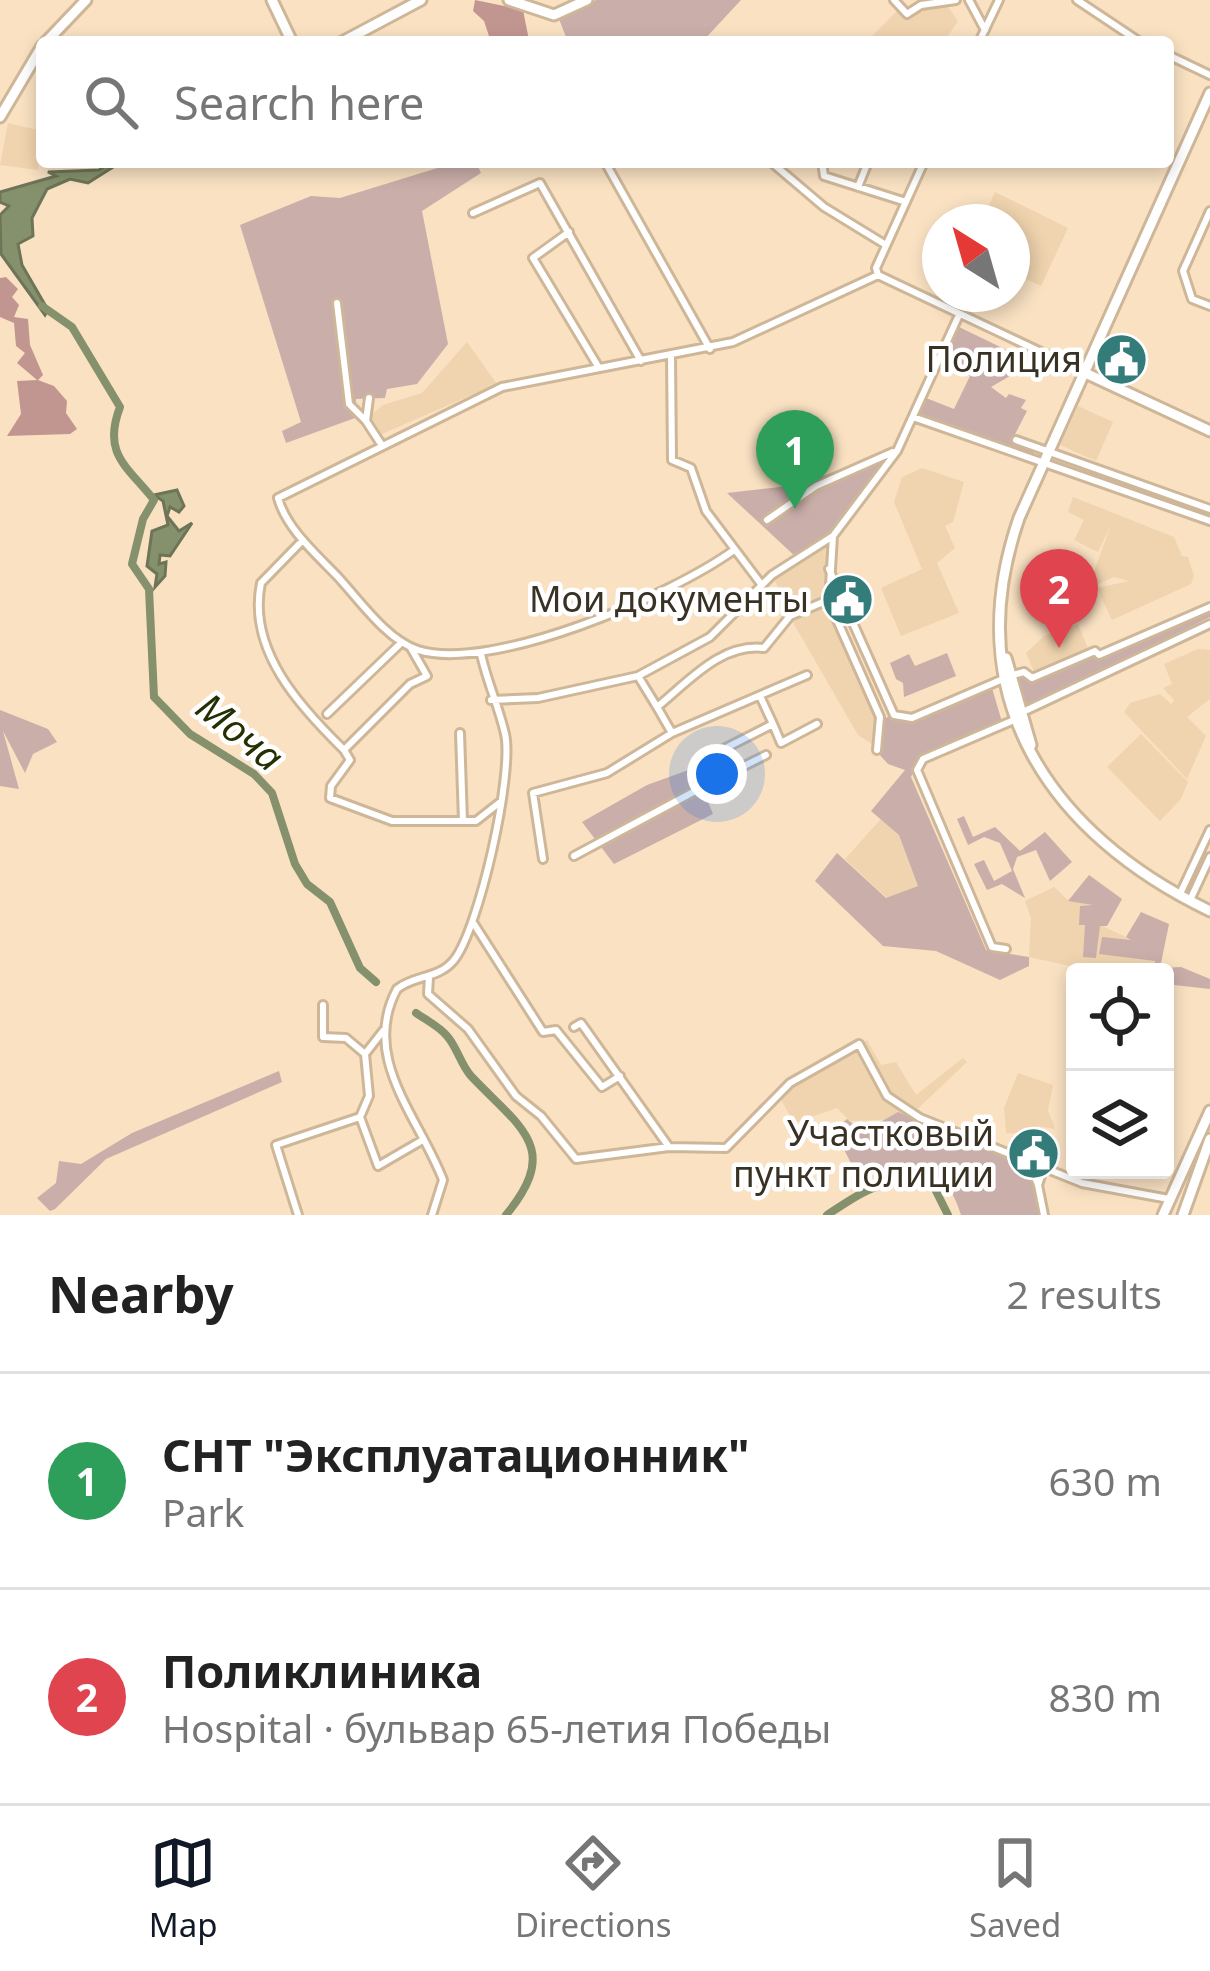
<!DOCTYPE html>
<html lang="en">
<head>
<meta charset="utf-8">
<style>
	body { margin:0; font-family:"Noto Sans",sans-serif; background:#f6f6f6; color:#222 }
	.controls { position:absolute; right:36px; bottom:36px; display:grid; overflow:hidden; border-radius:12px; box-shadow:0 6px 18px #0003 }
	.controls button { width:108px; height:108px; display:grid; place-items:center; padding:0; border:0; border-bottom:3px solid #e0e0e0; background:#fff; color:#222; font:60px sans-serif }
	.compass { position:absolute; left:922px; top:204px; width:108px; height:108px; border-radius:50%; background:#fff; box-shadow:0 6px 18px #0003; rotate:323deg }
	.you { position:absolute; left:717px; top:774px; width:42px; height:42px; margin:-30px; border:9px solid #fff; border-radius:50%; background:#1a73e8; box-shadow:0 0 0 18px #1a73e833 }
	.badge { display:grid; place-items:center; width:78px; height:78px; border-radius:50%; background:#111827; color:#fff; font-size:39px; font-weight:700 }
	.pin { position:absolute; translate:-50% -99px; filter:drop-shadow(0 3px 6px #0008) }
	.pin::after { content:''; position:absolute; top:63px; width:42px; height:36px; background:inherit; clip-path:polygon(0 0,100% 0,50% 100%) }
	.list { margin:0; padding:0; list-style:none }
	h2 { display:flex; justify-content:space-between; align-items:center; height:156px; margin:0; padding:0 48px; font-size:51px }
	h2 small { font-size:39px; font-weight:400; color:#767676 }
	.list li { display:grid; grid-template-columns:78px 1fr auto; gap:36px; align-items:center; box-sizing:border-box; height:216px; padding:0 48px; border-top:3px solid #e0e0e0 }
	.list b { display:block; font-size:45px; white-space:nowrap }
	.list p { margin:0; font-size:39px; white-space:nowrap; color:#767676 }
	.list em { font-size:39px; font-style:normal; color:#767676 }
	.icon { flex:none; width:66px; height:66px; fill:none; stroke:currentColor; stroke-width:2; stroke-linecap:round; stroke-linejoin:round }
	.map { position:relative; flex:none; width:1210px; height:1215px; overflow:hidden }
	.search { position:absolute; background:#fff; box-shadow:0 6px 18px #0003; left:36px; right:36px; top:36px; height:132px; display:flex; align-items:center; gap:30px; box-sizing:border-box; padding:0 42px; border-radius:12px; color:#767676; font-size:45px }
	.sheet { height:588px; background:#fff }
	nav { display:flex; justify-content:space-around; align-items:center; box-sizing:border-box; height:168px; border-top:3px solid #e0e0e0; background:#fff; font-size:33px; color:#767676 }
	nav a { display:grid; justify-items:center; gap:6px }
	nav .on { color:#111827 }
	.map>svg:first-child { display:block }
	.built { fill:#f0d4af }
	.green { fill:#caaeaa }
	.forest { fill:#c29690 }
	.water { fill:#85916c; stroke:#6e7457; stroke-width:3 }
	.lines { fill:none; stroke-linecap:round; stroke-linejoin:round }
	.river { stroke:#85916c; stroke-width:8 }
	.minor-casing { stroke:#ceb799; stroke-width:12 }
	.major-casing { stroke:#ceb799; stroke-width:15 }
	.minor { stroke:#fff; stroke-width:6 }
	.major { stroke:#fff; stroke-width:9 }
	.labels { text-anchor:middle; stroke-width:9; stroke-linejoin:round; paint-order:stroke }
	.poi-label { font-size:36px; fill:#3a3125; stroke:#fff; text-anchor:end }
	.water-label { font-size:39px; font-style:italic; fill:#242f02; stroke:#fff }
</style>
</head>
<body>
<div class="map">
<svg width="1210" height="1215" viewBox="0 0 1210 1215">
	<rect width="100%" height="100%" fill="#f9e1c2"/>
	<path class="built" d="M947 5 958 21 944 42H866L898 10 907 18 921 9Z
		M8 123 42 131 38 170 0 165Z
		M995 192 1068 228 1041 286 1012 272V222H981Z
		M467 342 497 384 382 434 370 416 383 405 422 393Z
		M1078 406 1113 422 1096 461 1060 445Z
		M922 468 964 482 953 522 945 526 955 548 937 563 959 613 901 636 881 588 922 569 894 502 902 477Z
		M1073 497 1174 537 1182 556 1188 557 1194 576 1191 584 1112 620 1097 588 1129 581 1114 577 1096 585 1092 577 1111 525 1098 552 1074 540 1084 520 1068 512Z
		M830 541 827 597 791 615 773 577Z
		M825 602 879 723 875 746 858 735 791 619Z
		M1078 624 1089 651 1035 674 1026 653 1044 636Z
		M1198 649 1210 650V699L1187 717 1206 736 1187 779 1124 712 1130 703 1160 694 1171 704 1174 700 1163 688 1172 684 1164 664Z
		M1141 734 1188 782 1181 799 1160 821 1107 767Z
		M881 819 899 835 919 886 887 898 845 859Z
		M1054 887 1069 901 1102 906 1100 925 1126 937 1158 933 1155 972H1139V967L1093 971 1029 957 1031 918 1025 901Z
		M867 1040 881 1065 896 1062 916 1095 963 1058 967 1062 907 1119 850 1121 837 1108 794 1123 779 1096Z
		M1018 1073 1053 1085 1048 1110 1055 1129 1037 1126 1033 1134 1006 1133 1004 1108Z"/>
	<path class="green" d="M596 0H741L702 42H568L559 19Z
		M457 162H476L481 173 422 211 448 344 417 384 387 389 385 398 356 399 355 418 286 443 282 431 301 422 240 225 311 196 340 198Z
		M959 327 1023 358 1015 373 991 387 1006 398 1009 394 1026 400 1021 408 1027 411 1012 440 1034 450 1032 457 918 417 926 398 954 409 970 376 943 363Z
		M891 452C878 494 832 536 797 558L727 493 798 485Z
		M1210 610V617L1027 708 1017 675 1024 672 1028 680 1092 654 1095 659Z
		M947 653 956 676 904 697 903 683 896 679 890 663 909 654 915 666Z
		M992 688 1002 722 922 755 911 777 986 950 1029 957V966L1000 980 936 951 883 946 815 881 837 853 886 898 918 886 899 835 871 811 905 770 888 764 878 753 882 721 889 716 922 720Z
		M0 710 48 729 57 742 33 754 25 773 3 731 19 789 0 786Z
		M694 768 713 814 614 864 582 822 647 785Z
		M964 816 973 837 995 827 1020 851 1045 832 1072 862 1050 881 1036 850 1017 857 1013 869 1025 898 1002 884 987 890 974 864 984 860 994 881 1012 871 1000 843 984 837 968 845 957 819Z
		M1089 875 1122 899 1107 926H1100L1096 958 1083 957 1085 925H1079L1080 906 1093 905 1068 901Z
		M1141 912 1169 924 1160 968 1181 967 1210 979V989L1165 984V972H1156L1155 961 1099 954 1102 937 1131 940 1126 937Z
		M279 1071 282 1082 106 1159 55 1209 50 1211 37 1198 56 1183 59 1161 81 1164 132 1133Z
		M898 1112 1020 1163 1034 1182 1042 1215H961C943 1155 907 1170 855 1171L834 1130 847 1119 863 1132Z"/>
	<path class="forest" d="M475 0 523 10 529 40 491 42 484 21 473 11Z
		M6 277 18 289 12 297 19 305 14 317 28 319 30 345 43 375 38 380 54 386 67 401 66 413 77 429 70 434 7 436 21 414 17 381 37 380 17 363 25 353 16 346 14 323 0 317V278Z"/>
	<path class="water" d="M111 162H121L88 183 70 179 47 189 32 218 33 236 18 244 22 265 48 310 45 315 1 254 0 215 9 206 0 202V192L56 176 48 172 99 170Z
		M177 490 184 506 179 512 170 507 167 516 179 531 192 523 170 556 160 555 159 564 166 562 165 576 155 587 157 574 147 566 152 531 168 525 163 501 154 495Z"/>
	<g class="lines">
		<path class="river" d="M42 306 72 327 120 407C102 454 127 466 154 500L143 519 132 564 149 589 154 697 190 734 254 774 272 793 295 864 307 884 330 902 360 968 376 982
			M416 1013C426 1020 440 1027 447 1036 457 1047 461 1065 471 1076 520 1128 562 1147 506 1215
			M827 1215C865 1190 887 1174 933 1185L948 1215"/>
		<defs>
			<path id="minor" d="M894 0 907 14 921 5 956 0
				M969 0 985 30
				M1077 0 1140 42
				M979 42 999 0
				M1168 55 1210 75
				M605 162 710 349
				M771 162 824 207 886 245
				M822 162 824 176 906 202
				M858 187 868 162
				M1210 211 1183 271 1192 299 1210 306
				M473 213 540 183 641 361
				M569 232 533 258 599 368
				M878 275 1081 371
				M878 275 876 268 924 162
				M337 303 349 404 366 421
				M671 356 672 460 691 468 706 511 761 584
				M369 398 366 421 381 444
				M913 417 1210 521
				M1016 440 1210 509
				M767 520 816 486 893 452
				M303 540 261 583C247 650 300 707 344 750
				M734 550C672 595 492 673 418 650 387 640 360 601 338 577 316 554 286 528 278 498L502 387 733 342 878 275
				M829 569 894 715 912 718 1003 679
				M1013 675 1024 672 1032 678 1095 651 1099 655 1210 607
				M638 676 657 707C689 681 721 643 764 648L790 616 828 600
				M760 696 773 724 702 760 712 782 766 755
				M491 700 538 698 638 676 710 637 772 575 833 536
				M1027 710 1210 624
				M327 714 402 642
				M773 724 781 743 817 724
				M460 733 463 821
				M672 733 807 675
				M344 750 350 760 331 786 330 798 392 821H476L499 803
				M344 750 410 684 427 676 411 648
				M877 750 880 717 829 602 833 536 897 451 959 315
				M574 856 712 782
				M543 859 533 793 607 773 672 733 657 707
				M1179 896 1210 830
				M1191 898 1210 857
				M474 924 543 1032 556 1030 602 1087 620 1076
				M1006 949 992 947 917 770 923 759 1014 720
				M429 977 428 994 468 1029 516 1096 541 1116 576 1159 669 1147 726 1148 790 1083 859 1044 887 1096 920 1118 1082 1183 1169 1199
				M323 1005V1037L346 1038 365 1054 383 1031
				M574 1027 581 1023 669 1147
				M360 1117 369 1096 365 1054
				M1030 1164 1038 1185
				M1043 1170 1038 1185 1044 1215
				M298 1215 276 1145 360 1117 378 1166 421 1141
				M432 1215 443 1180C419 1117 360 1058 397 989 414 975 439 979 454 960 479 929 514 773 505 734 499 707 487 682 481 654"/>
			<path id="major" d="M272 0 292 42
				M509 0 554 15 587 0
				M46 42 86 0
				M342 42 421 0
				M1210 93 1019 518C957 698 1050 834 1210 911
				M0 117 42 46
				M1081 371 1210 431
				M1006 658 1031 745
				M1163 1215 1210 1111
				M1183 1215 1210 1139"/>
		</defs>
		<use href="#minor" class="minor-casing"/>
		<use href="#major" class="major-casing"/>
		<use href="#minor" class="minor"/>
		<use href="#major" class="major"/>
	</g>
	<defs>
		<symbol id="civic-disc" viewBox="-11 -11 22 22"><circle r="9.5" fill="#337c7a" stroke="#fff"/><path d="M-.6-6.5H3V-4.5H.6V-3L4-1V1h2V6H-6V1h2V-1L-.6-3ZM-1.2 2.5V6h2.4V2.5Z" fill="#fff"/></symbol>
	</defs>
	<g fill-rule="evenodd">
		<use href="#civic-disc" x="1092" y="330" width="59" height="59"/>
		<use href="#civic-disc" x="818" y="570" width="59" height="59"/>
		<use href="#civic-disc" x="1004" y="1124" width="59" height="59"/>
	</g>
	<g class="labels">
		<g class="poi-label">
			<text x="1082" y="372">Полиция</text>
			<text x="809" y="612">Мои документы</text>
			<text x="994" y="1146">Участковый<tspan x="994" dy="41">пункт полиции</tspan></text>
		</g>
		<g class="water-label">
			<text transform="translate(240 732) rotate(39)" y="14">Моча</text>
		</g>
	</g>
</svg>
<div class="controls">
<button><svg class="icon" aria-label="locate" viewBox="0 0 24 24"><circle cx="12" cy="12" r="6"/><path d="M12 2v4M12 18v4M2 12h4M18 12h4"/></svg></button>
<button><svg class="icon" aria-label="layers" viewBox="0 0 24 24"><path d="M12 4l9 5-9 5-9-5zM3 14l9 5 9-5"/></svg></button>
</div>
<svg class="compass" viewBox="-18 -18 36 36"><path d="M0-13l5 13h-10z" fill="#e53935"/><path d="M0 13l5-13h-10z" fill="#767676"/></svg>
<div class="you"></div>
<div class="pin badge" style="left:795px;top:509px;background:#2e9e5b">1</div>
<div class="pin badge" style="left:1059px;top:648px;background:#e0444e">2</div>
<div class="search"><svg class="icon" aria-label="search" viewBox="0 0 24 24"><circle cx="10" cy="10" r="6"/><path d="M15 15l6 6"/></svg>Search here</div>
</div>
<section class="sheet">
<h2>Nearby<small>2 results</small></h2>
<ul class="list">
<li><span class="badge" style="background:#2e9e5b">1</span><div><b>СНТ &quot;Эксплуатационник&quot;</b><p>Park</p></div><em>630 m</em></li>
<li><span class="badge" style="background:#e0444e">2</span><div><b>Поликлиника</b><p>Hospital · бульвар 65-летия Победы</p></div><em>830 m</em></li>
</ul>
</section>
<nav>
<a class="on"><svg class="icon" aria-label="map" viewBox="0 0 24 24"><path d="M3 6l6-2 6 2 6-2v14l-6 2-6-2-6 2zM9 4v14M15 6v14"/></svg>Map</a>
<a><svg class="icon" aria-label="directions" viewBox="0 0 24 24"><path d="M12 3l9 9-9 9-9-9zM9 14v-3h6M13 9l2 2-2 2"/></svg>Directions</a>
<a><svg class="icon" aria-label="saved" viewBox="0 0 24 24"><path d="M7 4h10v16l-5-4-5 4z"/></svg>Saved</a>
</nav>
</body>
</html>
